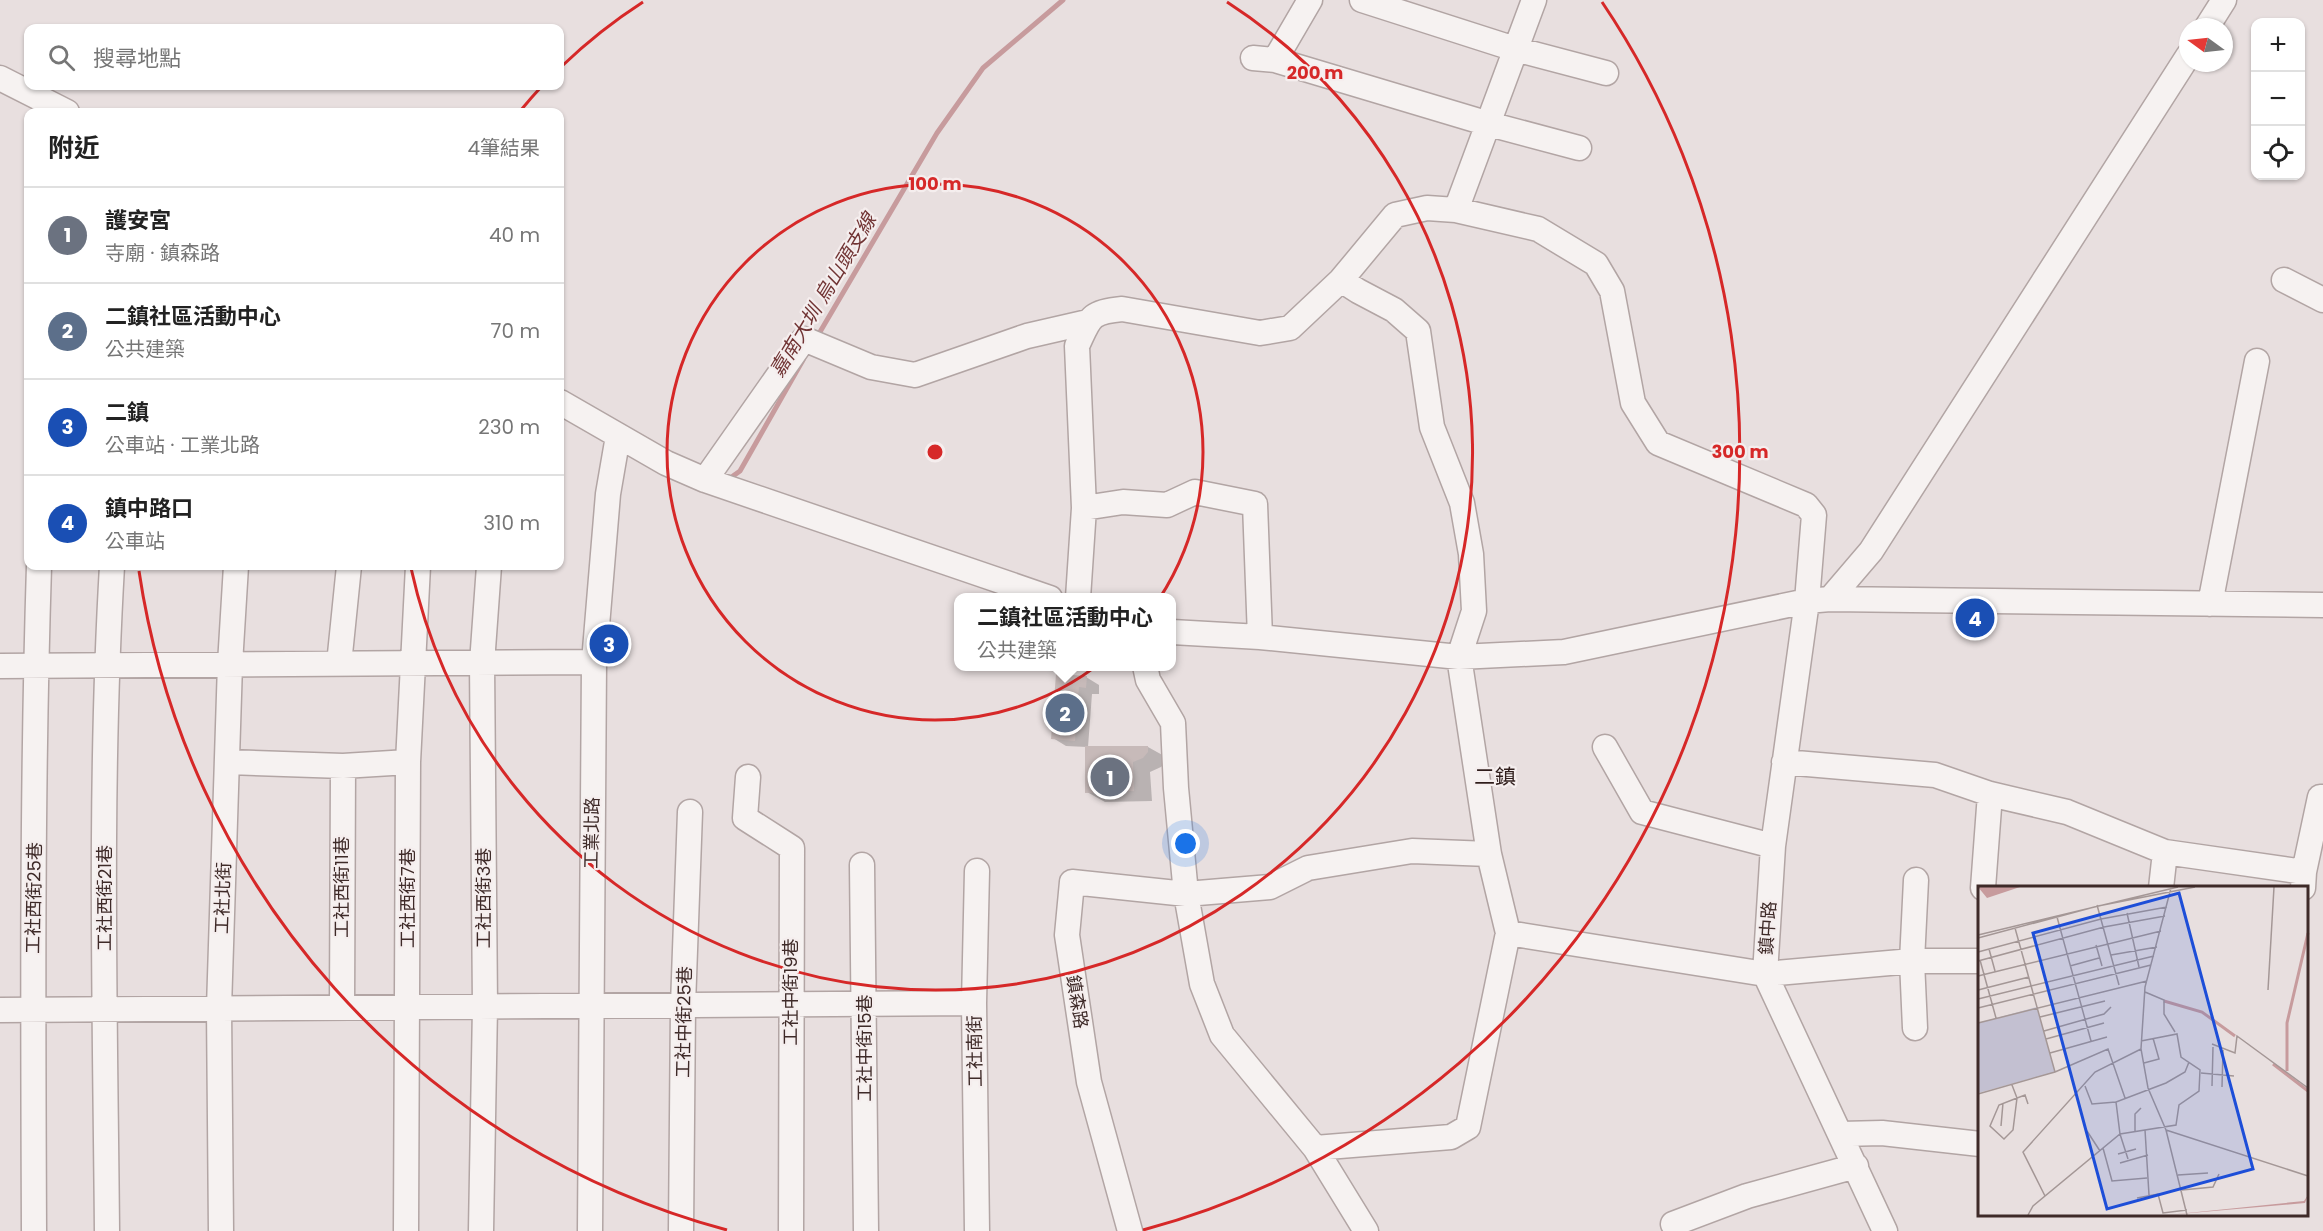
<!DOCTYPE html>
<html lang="zh-TW">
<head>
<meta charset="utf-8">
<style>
	body { margin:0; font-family:Poppins,"Noto Sans TC",sans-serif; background:#f2f2f2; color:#222 }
	.controls { position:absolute; right:18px; top:18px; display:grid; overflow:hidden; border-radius:12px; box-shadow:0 2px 4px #0004 }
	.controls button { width:54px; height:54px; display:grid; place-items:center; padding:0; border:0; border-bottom:2px solid #e0e0e0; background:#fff; color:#222; font:30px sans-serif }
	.compass { position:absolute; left:2179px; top:18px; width:54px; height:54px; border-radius:50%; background:#fff; box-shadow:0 2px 4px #0004; rotate:285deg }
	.you { position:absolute; left:1186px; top:844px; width:21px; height:21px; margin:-15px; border:4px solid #fff; border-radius:50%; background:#1a73e8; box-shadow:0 0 0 9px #1a73e833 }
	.badge { display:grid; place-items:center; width:39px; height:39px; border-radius:50%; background:#111827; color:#fff; font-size:20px; font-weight:700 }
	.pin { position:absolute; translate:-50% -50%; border:3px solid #fff; box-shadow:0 2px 6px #0006 }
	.popup { position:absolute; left:954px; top:593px; width:222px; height:78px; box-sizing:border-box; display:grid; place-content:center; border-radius:12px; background:#fff; filter:drop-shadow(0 2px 4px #0005); font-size:20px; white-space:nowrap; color:#767676 }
	.popup b { font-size:22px; color:#222 }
	.popup::after { content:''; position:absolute; left:50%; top:100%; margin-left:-12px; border:12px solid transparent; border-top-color:#fff }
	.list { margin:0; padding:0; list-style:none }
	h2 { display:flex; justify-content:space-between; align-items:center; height:78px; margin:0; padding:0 24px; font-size:26px }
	h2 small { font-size:20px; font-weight:400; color:#767676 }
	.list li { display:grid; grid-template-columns:39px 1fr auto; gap:18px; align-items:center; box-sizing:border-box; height:96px; padding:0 24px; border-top:2px solid #e0e0e0 }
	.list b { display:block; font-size:22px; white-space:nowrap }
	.list p { margin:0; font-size:20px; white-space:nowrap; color:#767676 }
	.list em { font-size:20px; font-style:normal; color:#767676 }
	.icon { flex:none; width:33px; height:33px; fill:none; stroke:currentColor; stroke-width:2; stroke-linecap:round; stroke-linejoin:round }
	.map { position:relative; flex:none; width:2323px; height:1231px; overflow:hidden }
	.search { position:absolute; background:#fff; box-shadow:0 2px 4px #0004; left:24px; top:24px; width:540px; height:66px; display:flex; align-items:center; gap:15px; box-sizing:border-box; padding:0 21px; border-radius:12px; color:#767676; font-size:22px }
	.panel { position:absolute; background:#fff; box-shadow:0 2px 4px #0004; left:24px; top:108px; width:540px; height:462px; border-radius:12px }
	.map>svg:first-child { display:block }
	.shadow { fill:#0003 }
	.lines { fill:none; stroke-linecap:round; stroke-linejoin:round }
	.stream { stroke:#c79b9d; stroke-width:5 }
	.building { fill:#c7bab9 }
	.minor-casing { stroke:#b2a5a4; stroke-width:27 }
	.minor { stroke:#f6f2f1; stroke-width:24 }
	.ring { fill:none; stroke:#d62828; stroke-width:3 }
	.labels { text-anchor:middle; stroke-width:4.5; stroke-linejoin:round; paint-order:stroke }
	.street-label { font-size:18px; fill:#3e2a28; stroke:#f5eeee }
	.water-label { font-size:20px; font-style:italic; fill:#713434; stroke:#f5eeee }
	.quarter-label { font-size:21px; fill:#2f1d1b; stroke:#f5eeee }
	.inset-river { fill:none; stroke:#c79b9d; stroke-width:3 }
	.inset-road { fill:none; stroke:#a49796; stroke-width:1.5 }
	.view { fill:#1d4ed8; fill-opacity:0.15; stroke:#1d4ed8; stroke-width:3 }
	.inset-edge { fill:none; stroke:#3e2a28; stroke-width:3 }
	.centre { fill:#d62828; stroke:#f5eeee; stroke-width:3 }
	.ring-label { font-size:18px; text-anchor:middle; font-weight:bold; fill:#d62828; stroke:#f5eeee; stroke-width:4.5; stroke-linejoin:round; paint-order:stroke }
</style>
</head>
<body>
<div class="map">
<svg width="2323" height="1231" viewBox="0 0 2323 1231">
	<rect width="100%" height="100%" fill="#e8dfdf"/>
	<path class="shadow" d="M1057 675 1086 677 1099 685V694H1092L1088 747H1148L1166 757 1165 763 1161 767 1150 772 1152 801 1105 802 1087 792V747L1066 746 1053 738Z"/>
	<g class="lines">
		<path class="stream" d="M817 337 937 133 983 68 1063 0
			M733 476 740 471 803 360"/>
	</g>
	<path class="building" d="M1056 674 1087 676 1086 688 1079 687 1075 741 1051 739Z
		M1085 746H1148V752L1143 758 1133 762 1134 791 1085 793Z"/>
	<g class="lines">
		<defs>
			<path id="minor" d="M1362 0 1515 49 1606 73
				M2207 27 2224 0
				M1253 58 1275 60 1310 0
				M1275 60 1489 124 1579 148
				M0 78 67 112
				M1456 210 1534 0
				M1341 280 1358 291 1394 310 1418 331 1432 427 1462 503 1471 554 1474 611 1459 657 1489 854 1508 933 1765 974 1912 961H1978
				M2284 280 2323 300
				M560 402 666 463 705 480 1050 598
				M705 480 804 339 871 367 915 375 1027 336 1088 322
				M1084 508 1123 502 1167 505 1195 492 1255 504 1260 637
				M1078 598 1084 508 1077 346C1090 318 1089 312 1122 309L1260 333 1290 328 1341 280 1395 215 1427 208 1456 210 1538 229 1596 264 1612 291 1633 403 1658 443 1806 505 1814 515 1807 601 1773 846 1765 974 1885 1231
				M1830 599 1871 551 2188 56
				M2210 604 2257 361
				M1172 632 1260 637 1459 657 1564 652 1807 601 1830 599 2323 605
				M339 664 349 566
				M0 666 594 662
				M1145 666 1148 680 1173 723 1176 788 1186 894 1202 984 1222 1035 1315 1148 1366 1231
				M1605 747 1642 812 1773 846
				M228 762 343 766 408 762
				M1784 762 1935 775 1990 794 2067 812 2165 852 2304 872
				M748 777 745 818 792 848 791 1231
				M862 865 866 1231
				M977 871 974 1003 977 1231
				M1983 888 1990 794
				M2161 888 2165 852
				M2303 888 2304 872 2320 797H2323
				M342 1007 343 766
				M0 1010 974 1003
				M1915 1028 1912 961 1916 880
				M1841 1134 1882 1133 1980 1144
				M1315 1148 1451 1137 1468 1127 1508 933
				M1673 1224 1747 1196 1856 1166
				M34 1231C33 1009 32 787 39 566
				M107 1231C105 1009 99 787 112 566
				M221 1231 219 1008 230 664 236 566
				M406 1231 408 762 418 566
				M481 1231 485 1006 482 663 489 566
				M590 1231 594 662 608 494 618 436
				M681 1231 683 1005 690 812
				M1130 1231 1089 1082 1067 935 1072 882 1186 894 1270 887 1308 868 1412 851 1489 854"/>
		</defs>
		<use href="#minor" class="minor-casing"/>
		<use href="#minor" class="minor"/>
	</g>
	<g class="ring">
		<circle cx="935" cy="452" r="268"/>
		<path d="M521 110A537 537 0 0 1 542 86M562 66A537 537 0 0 1 643 2M1227 2A537 537 0 1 1 411 568"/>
		<path d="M727 1230A805 805 0 0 1 139 571M1602 2A805 805 0 0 1 1143 1230"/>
	</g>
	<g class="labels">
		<g class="street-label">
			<text transform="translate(592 833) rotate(-89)" y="6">工業北路</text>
			<text transform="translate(342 887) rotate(-90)" y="6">工社西街11巷</text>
			<text transform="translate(34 898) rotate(-89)" y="6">工社西街25巷</text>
			<text transform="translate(105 898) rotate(-90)" y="6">工社西街21巷</text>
			<text transform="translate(223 898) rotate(-88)" y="6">工社北街</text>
			<text transform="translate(408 898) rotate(-90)" y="6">工社西街7巷</text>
			<text transform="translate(484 898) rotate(-90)" y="6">工社西街3巷</text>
			<text transform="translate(1768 928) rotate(-86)" y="6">鎮中路</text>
			<text transform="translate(791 992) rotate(-90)" y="6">工社中街19巷</text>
			<text transform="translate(1077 1002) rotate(81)" y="6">鎮森路</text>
			<text transform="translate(684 1022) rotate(-89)" y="6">工社中街25巷</text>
			<text transform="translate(865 1048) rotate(-90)" y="6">工社中街15巷</text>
			<text transform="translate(975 1051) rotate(-91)" y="6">工社南街</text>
		</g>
		<g class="water-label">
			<text transform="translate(823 295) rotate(-59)" y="7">嘉南大圳 烏山頭支線</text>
		</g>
		<g class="quarter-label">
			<text x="1495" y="784">二鎮</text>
		</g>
	</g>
	<g transform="translate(1978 886)">
		<rect width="330" height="330" fill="#e8dfdf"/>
		<path d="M59 121 77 186 0 207V137Z" fill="#c3c0d1"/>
		<path d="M0 1H42L9 12ZM330 309 327 317 190 329 326 315Z" fill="#c79b9d"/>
		<path class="inset-river" d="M186 115 224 126 257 150M295 178 330 205M309 185V137L330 47"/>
		<path class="inset-road" d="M193 2 167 101 163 163 170 202 188 244 209 329M119 19 141 99M149 27 161 81M79 31 113 155M37 42 77 186M0 49 200 1M0 52 120 20 217 1M118 59 124 80M11 63 17 85M0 66 123 33 189 21M133 69 179 61M2 74 18 132M0 75 126 41 187 30M92 80 121 72M0 90 183 45M0 104 51 91M290 104 296 1M167 106 186 114V128L197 146M0 113 176 70M0 122 173 79M62 131 127 115M0 137 169 95M66 145 126 128 133 121M68 153 126 137M234 158 257 167 259 150 330 202M72 167 129 151M166 177 181 173 175 152M223 187 256 190M34 199 39 212 21 219 12 240 26 253 35 244 39 212 47 209 50 218M107 200 114 218 138 216M234 200 235 161M244 201 245 164M0 208 77 186 130 163 147 212M23 240 25 217M167 244 171 309M188 244 330 290M109 245 122 265M157 245V228L163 222M125 262 134 295 169 292M140 268 158 263M150 273 142 248 138 216 188 197 207 186 211 176M142 277 170 269M200 289 230 287M204 304 235 301 241 288M67 310 45 266 117 186 163 163M159 312 180 308 185 327 209 324M50 329 55 320 142 248 198 239 201 219 221 205 222 184 203 171 199 148 163 155"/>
		<path class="view" d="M201 7 275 283 129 323 55 47Z"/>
		<rect width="330" height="330" class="inset-edge"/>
	</g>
	<circle cx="935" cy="452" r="9" class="centre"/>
	<g class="ring-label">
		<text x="1315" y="79">200 m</text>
		<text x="935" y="190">100 m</text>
		<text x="1740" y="458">300 m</text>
	</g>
</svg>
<div class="controls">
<button>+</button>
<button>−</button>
<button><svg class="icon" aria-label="locate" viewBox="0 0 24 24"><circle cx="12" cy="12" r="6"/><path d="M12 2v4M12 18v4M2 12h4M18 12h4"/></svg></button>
</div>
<svg class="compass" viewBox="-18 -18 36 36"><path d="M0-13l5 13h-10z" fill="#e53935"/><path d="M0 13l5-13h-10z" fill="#767676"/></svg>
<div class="you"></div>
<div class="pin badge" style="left:1110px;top:777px;background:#6b7280">1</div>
<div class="pin badge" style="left:1065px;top:713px;background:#5c6f8a">2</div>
<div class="popup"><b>二鎮社區活動中心</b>公共建築</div>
<div class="pin badge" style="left:609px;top:644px;background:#1a4fb4">3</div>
<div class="pin badge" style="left:1975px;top:618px;background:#1a4fb4">4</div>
<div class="search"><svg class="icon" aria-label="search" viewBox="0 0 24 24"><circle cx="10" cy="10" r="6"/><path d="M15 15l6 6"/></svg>搜尋地點</div>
<section class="panel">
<h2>附近<small>4筆結果</small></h2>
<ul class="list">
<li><span class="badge" style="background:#6b7280">1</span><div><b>護安宮</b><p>寺廟 · 鎮森路</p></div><em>40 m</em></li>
<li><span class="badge" style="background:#5c6f8a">2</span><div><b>二鎮社區活動中心</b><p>公共建築</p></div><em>70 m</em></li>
<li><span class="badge" style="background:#1a4fb4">3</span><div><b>二鎮</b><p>公車站 · 工業北路</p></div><em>230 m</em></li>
<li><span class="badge" style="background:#1a4fb4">4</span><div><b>鎮中路口</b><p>公車站</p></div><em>310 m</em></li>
</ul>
</section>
</div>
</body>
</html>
